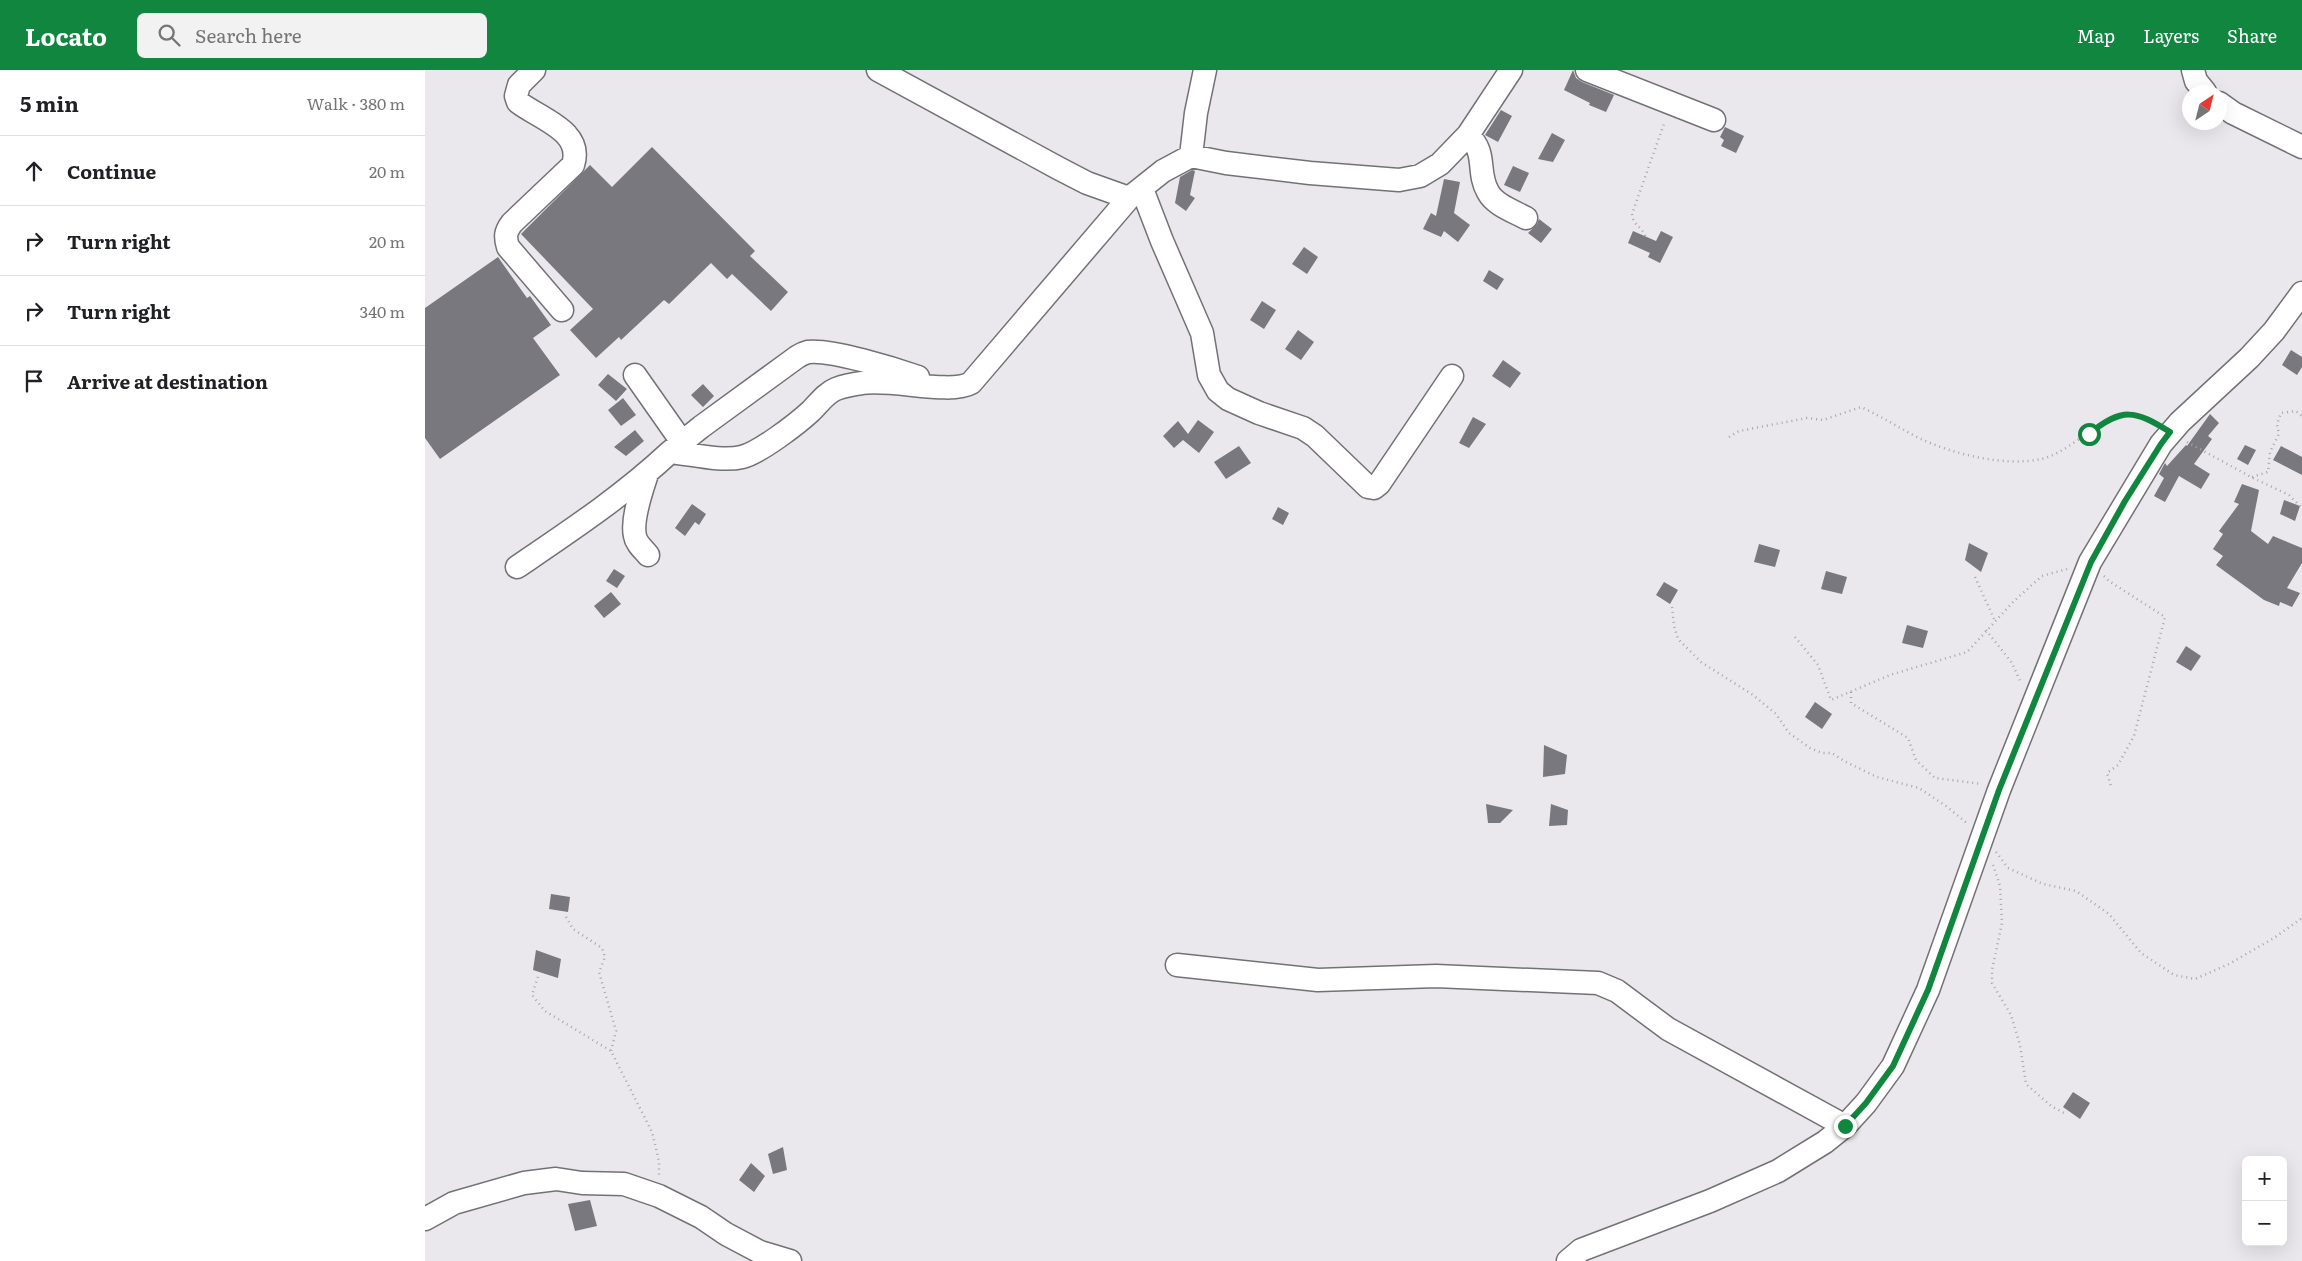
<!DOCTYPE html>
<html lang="en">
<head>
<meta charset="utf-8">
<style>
	body { margin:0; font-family:Literata,serif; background:#f2f2f2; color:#202124 }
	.controls { position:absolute; right:15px; bottom:15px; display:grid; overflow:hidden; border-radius:8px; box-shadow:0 5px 20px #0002 }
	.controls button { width:45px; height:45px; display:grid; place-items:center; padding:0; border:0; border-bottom:1px solid #e0e0e0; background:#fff; color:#202124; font:25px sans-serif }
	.compass { position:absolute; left:1757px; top:15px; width:45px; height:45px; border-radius:50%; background:#fff; box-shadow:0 5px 20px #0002; rotate:35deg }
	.stop { position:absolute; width:15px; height:15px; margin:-11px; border:4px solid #11863e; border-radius:50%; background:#fff }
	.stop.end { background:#11863e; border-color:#fff; box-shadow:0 1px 5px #0008 }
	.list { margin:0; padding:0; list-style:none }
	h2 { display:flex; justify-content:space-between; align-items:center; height:65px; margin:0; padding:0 20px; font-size:21px }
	h2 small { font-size:16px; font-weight:400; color:#757577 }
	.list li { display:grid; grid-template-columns:32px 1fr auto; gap:15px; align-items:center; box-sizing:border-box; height:70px; padding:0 20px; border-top:1px solid #e0e0e0 }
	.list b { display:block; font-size:19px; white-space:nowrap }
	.list em { font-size:16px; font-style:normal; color:#757577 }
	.icon { flex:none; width:28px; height:28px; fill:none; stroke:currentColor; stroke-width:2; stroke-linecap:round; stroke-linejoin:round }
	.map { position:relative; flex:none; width:1877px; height:1191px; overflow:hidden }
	header { display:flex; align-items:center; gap:30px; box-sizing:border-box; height:70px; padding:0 25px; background:#11863e; color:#fff }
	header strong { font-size:24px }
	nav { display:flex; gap:28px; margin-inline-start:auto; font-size:18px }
	.search { width:350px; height:45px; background:#f2f2f2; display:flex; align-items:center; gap:12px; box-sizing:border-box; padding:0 18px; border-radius:8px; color:#757577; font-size:19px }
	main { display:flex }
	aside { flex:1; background:#fff }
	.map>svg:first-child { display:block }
	.building { fill:#79787e }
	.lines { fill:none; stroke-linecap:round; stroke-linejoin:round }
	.minor-casing { stroke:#747176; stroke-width:25 }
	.path { stroke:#a9a6ab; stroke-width:2.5; stroke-dasharray:1 4; stroke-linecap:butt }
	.minor { stroke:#fff; stroke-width:22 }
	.route { stroke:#11863e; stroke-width:6 }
</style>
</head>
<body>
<header>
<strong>Locato</strong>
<div class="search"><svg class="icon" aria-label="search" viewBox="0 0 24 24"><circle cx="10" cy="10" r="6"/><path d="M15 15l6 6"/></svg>Search here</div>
<nav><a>Map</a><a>Layers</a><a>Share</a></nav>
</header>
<main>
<aside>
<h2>5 min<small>Walk · 380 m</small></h2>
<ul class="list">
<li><svg class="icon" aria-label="ahead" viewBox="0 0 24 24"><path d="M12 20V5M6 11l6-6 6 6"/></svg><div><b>Continue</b></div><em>20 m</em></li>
<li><svg class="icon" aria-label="right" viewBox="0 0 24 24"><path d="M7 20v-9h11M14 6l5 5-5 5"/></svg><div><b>Turn right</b></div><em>20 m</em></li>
<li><svg class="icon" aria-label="right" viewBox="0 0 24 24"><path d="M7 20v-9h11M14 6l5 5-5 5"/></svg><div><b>Turn right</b></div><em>340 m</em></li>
<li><svg class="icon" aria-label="arrive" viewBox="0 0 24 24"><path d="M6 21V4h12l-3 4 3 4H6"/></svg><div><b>Arrive at destination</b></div></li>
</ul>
</aside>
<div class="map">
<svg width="1877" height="1191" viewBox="0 0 1877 1191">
	<rect width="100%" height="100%" fill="#eae7ed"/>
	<path class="building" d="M1148 0 1151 8 1157 12 1189 25 1181 42 1164 35 1165 33 1139 20Z
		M1076 40 1087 46 1073 72 1060 65Z
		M1300 57 1319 66 1311 83 1296 76 1299 70 1295 67Z
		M1127 63 1140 70 1128 92 1113 89Z
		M227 77 330 181 325 186 363 222 346 241 307 204 302 209 286 193 244 234 239 230 196 270 194 267 171 288 145 260 168 239 96 164 165 95 187 117Z
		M1088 96 1104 103 1095 122 1079 115Z
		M767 100 770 101 765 125 770 128 761 141 750 133 755 107Z
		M1019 109 1035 112 1029 143 1045 155 1033 172 1019 161 1016 167 998 159 1006 143 1011 146Z
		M1114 149 1127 159 1116 173 1103 163 1112 154Z
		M1208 161 1231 171 1236 161 1248 167 1235 193 1223 187 1225 183 1203 173Z
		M879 177 893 187 882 204 867 194Z
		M73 187 102 228 105 226 126 255 108 268 135 305 15 389 0 368V238Z
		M1064 200 1079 209 1072 220 1058 211Z
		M837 231 851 240 839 259 825 250Z
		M873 260 889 272 876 290 860 279Z
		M1866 280 1877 287V297L1872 305 1857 295Z
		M1078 290 1096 303 1085 318 1067 306Z
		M183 304 202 319 191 331 173 315Z
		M278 314 289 326 278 337 266 325Z
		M198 328 211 345 196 356 183 340Z
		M1785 344 1794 353 1783 366 1787 369 1769 394 1785 404 1776 419 1754 406 1740 432 1729 426 1739 408 1734 404 1740 393 1742 396 1761 375 1762 376Z
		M1048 347 1061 354 1044 378 1034 373Z
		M773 350 789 362 774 383 758 370 749 378 738 366 753 351 763 364Z
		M210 360 219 371 201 386 189 377Z
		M1820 375 1831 380 1823 395 1812 389Z
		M814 376 826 393 801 409 789 392Z
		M1856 376 1877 387V405L1848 390Z
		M1817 414 1834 420 1826 461 1843 474 1848 466 1877 478V493L1862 518 1875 523 1867 537 1855 532 1854 536 1839 530 1791 495 1798 486 1788 479 1798 464 1794 461 1814 434 1809 432Z
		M1859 430 1875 436 1870 451 1855 444Z
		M267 434 281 444 274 455 270 452 260 466 250 458Z
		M853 437 864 443 858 455 847 449Z
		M1544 473 1563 483 1556 502 1540 490Z
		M1334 474 1355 480 1350 497 1329 492Z
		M189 499 200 506 192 518 181 511Z
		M1401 501 1422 507 1417 524 1396 519Z
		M1239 512 1253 520 1245 534 1231 525Z
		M186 522 196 534 179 548 169 536Z
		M1482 555 1503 561 1498 578 1477 573Z
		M1761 576 1776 586 1766 601 1751 592Z
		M1390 632 1407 644 1397 659 1380 647Z
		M1119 675 1142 685 1140 704 1118 707Z
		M1061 734 1088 740 1075 753H1063Z
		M1126 734 1143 740 1142 755 1124 756Z
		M126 824 145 827 143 842 124 839Z
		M111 880 136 889 133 908 108 900Z
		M1648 1022 1665 1033 1655 1049 1638 1037Z
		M358 1077 362 1100 348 1104 343 1084Z
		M326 1093 340 1106 329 1122 314 1110Z
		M165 1130 172 1156 150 1161 143 1134Z"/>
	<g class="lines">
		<defs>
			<path id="minor" d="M109 0 94 15 91 26 93 32C115 49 159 61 148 95L87 153C80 162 80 167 83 177L137 240
				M453 0 633 98 662 113 704 128
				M1162 0 1289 50
				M1768 0 1771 11 1780 22
				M1794 33 1808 43 1877 77
				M1043 65C1063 84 1051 101 1063 122 1070 135 1088 141 1101 148
				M766 86 771 43 780 0
				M717 119 737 171 777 263 784 305 793 321 803 329 834 343 878 358 890 366 943 417 949 418 954 414 1027 306
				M210 305 257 372
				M245 382 276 357 372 287C375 285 379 283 383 282 406 279 470 299 493 307
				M222 404C217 420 206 449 210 466 211 473 218 479 223 485
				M92 497C145 461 198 426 245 382 266 384 297 392 317 387 334 383 372 354 386 341 394 333 401 323 411 319 419 316 429 314 437 313 466 308 525 325 546 313L704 128 738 101 766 86 801 93 885 103 974 110 995 106 1015 94 1043 65 1086 0
				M752 895 893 910 1011 906 1173 913 1192 921 1243 959 1420 1056
				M0 1149 29 1133 99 1113 131 1109 157 1113 199 1114 234 1126 276 1147 301 1164 335 1182 365 1191
				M1143 1191 1156 1180 1285 1131 1353 1101 1400 1072 1420 1056 1441 1033 1468 996 1503 920 1574 720 1665 492 1736 374 1755 352 1824 288 1849 261 1877 223"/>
		</defs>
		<use href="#minor" class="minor-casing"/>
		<path class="path" d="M1220 166C1217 156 1208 156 1207 144L1240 51
			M1304 367 1314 361 1382 348 1398 350 1436 337C1456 346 1474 358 1494 368 1527 384 1580 397 1616 389 1656 380 1686 325 1729 353
			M1762 372 1826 407 1864 425 1877 438
			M1827 407 1843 402 1845 382 1854 364 1852 354 1856 343 1871 341 1877 346
			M1679 506 1684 511 1740 547 1709 666 1693 695 1682 703 1686 716
			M1550 507 1570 551
			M1247 537 1249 556 1253 569 1276 592 1328 625 1351 644 1364 663 1385 678 1397 683H1407L1419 691 1452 707 1494 718 1521 736 1543 754
			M1561 560 1587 593 1596 613
			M1370 567 1393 595 1406 630 1465 605 1542 582 1589 531 1617 506 1642 499
			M1426 622V633L1483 668 1491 690 1510 708 1557 714
			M1571 782 1583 798 1618 814 1651 821 1684 844 1716 883 1749 905 1770 909 1804 894 1849 868 1877 848
			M1568 795 1575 816 1577 853 1567 900V913L1586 945 1595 975 1601 1014 1626 1036 1639 1043
			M141 847 148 859 177 878 180 887 174 902 191 961 186 981
			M113 907 107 925 120 941 186 981 227 1062 234 1091V1107"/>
		<use href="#minor" class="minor"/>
	</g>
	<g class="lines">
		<path class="route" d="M1420 1056 1441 1033 1468 996 1503 920 1574 720 1666 492 1700 431 1736 374 1745 362C1710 340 1697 337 1664 364"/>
	</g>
</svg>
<div class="controls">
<button>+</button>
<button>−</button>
</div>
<svg class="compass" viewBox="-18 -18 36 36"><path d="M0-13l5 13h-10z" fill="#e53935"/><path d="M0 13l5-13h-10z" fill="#757577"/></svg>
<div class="stop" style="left:1664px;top:364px"></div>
<div class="stop end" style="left:1420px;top:1056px"></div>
</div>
</main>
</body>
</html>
